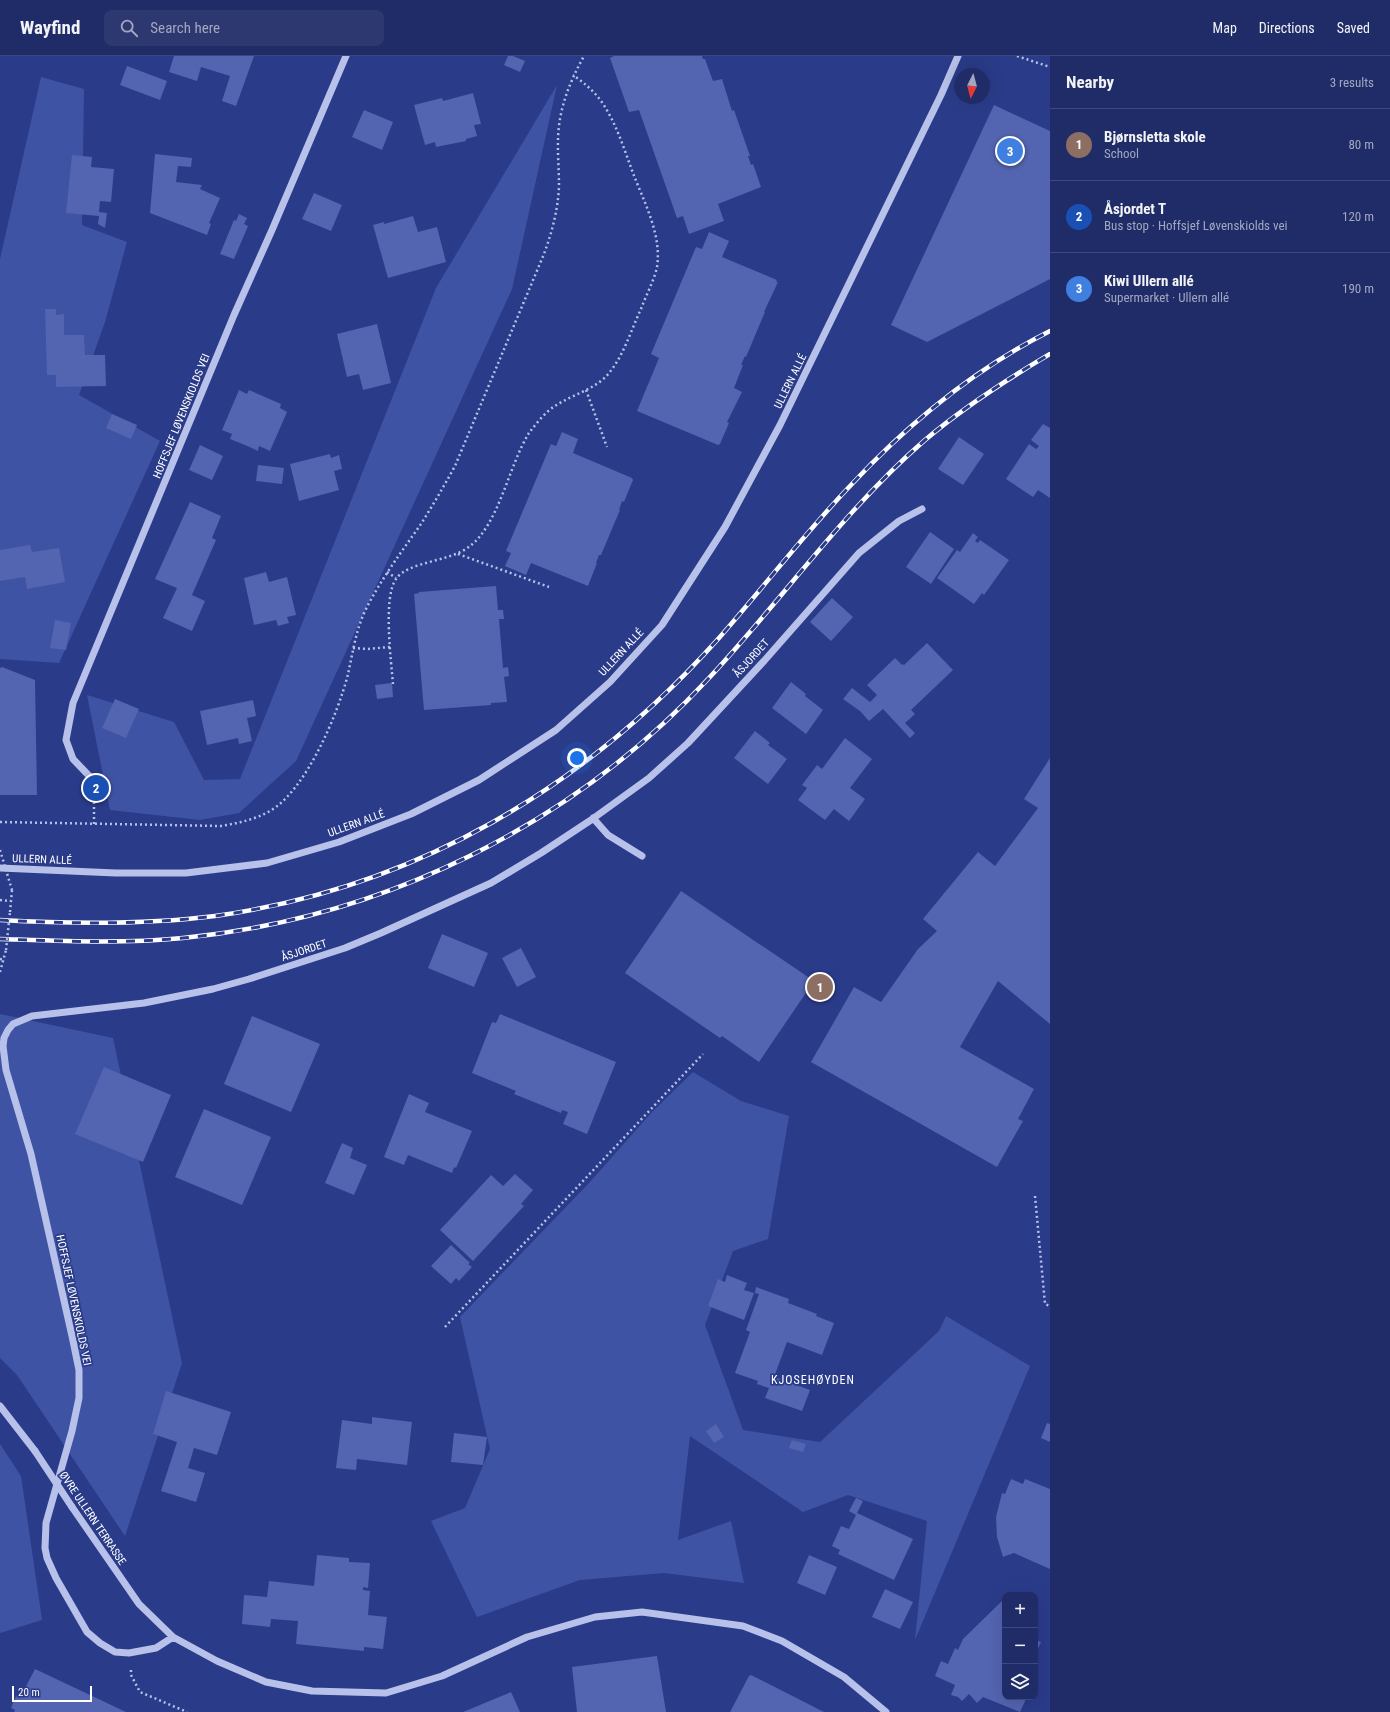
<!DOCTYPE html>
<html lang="en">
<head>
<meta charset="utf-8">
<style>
	body { margin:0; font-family:"Roboto Condensed",sans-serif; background:#2d3870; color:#f1f3f6 }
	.controls { position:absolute; right:12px; bottom:12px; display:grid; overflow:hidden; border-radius:8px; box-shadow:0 4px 16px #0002 }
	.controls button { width:36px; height:36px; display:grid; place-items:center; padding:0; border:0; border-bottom:1px solid #3d487b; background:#202c67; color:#f1f3f6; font:20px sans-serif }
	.compass { position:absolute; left:954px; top:12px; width:36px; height:36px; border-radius:50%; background:#202c67; box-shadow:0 4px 16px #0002; rotate:186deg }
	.scale { position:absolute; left:12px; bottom:10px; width:80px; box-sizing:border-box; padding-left:4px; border:2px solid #fff; border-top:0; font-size:11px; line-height:14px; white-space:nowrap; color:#fff; -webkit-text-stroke:3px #2a3b89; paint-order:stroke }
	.you { position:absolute; left:577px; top:702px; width:14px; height:14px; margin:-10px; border:3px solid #fff; border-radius:50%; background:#1a73e8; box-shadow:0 0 0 6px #1a73e833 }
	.badge { display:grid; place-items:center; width:26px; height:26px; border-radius:50%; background:#efec7f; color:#fff; font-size:13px; font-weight:700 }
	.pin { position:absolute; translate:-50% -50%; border:2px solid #fff; box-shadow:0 1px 4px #0006 }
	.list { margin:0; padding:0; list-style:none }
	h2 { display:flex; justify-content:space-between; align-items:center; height:52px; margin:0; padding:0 16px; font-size:17px }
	h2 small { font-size:13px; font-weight:400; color:#a2a7c0 }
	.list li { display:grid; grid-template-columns:26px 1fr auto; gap:12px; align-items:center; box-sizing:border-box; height:72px; padding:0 16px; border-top:1px solid #3d487b }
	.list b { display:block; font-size:15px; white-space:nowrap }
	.list p { margin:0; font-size:13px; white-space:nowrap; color:#a2a7c0 }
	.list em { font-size:13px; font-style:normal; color:#a2a7c0 }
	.icon { flex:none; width:22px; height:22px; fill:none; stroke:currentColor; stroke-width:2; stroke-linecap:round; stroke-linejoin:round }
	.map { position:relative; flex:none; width:1050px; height:1656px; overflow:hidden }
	header { display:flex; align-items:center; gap:24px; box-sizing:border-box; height:56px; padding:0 20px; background:#202c67; border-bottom:1px solid #3d487b }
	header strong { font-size:19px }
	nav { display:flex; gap:22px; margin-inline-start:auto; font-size:14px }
	.search { width:280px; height:36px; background:#2d3870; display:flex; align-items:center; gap:10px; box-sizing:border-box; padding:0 14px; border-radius:8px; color:#a2a7c0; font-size:15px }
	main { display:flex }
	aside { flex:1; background:#202c67 }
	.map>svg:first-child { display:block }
	.green { fill:#3f53a5 }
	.building { fill:#5364b0 }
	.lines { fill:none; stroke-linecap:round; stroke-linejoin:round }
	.path { stroke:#b7c1e9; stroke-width:2.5; stroke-dasharray:2 3; stroke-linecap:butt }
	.minor { stroke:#b7c1e9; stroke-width:7 }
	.rail-casing { stroke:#fff; stroke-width:4.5 }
	.rail { stroke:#2a3b89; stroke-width:3; stroke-dasharray:9; stroke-linecap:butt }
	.path-bridge { stroke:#b7c1e9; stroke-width:2.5; stroke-dasharray:2 3; stroke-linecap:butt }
	.minor-bridge { stroke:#b7c1e9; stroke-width:7 }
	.labels { text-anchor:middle; stroke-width:3.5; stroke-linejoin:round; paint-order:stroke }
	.street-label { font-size:11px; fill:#fff; stroke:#2a3b89 }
	.neighbourhood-label { font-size:12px; letter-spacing:1px; fill:#fff; stroke:#2a3b89 }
</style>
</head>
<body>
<header>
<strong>Wayfind</strong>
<div class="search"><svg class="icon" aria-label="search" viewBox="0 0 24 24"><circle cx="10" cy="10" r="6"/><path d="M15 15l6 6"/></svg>Search here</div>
<nav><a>Map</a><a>Directions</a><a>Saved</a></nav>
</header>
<main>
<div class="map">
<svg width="1050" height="1656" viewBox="0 0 1050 1656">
	<rect width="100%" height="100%" fill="#2a3b89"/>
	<path class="green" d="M41 21 84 33 82 169 127 186 105 266 79 339 160 385 59 607 0 603V203Z
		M557 29 512 233 296 705 239 757 200 764 110 754 87 639 174 666 204 724 240 723 436 232Z
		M0 958 113 982 182 1307 125 1480 17 1319 0 1302Z
		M693 1016 741 1045 789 1060 768 1183 733 1195 705 1269 743 1374 820 1386 939 1275 946 1260 1030 1310 915 1584 927 1465 848 1439 803 1456 690 1380 678 1484 731 1465 744 1527 664 1517 580 1524 477 1561 431 1465 465 1452 490 1393 460 1261 589 1127 652 1056Z
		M0 1388 21 1420 42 1564 0 1577Z"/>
	<path class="building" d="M174 0H254L236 50 222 45 230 20 201 11 197 25 169 16Z
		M508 0H513L525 5 520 16 504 9Z
		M614 0H702L703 3H705L713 25 722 23 732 55 734 54 750 100H748L751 109 753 108 761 131 718 148 724 165 689 178 683 160 677 162 639 54 629 56 610 2Z
		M127 10 167 25 160 44 120 29Z
		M473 37 481 68 474 69 477 80 466 83V85L436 91 435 86 425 89 414 49 442 42 443 45Z
		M994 49 1050 75V223L927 286 891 269Z
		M364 54 393 66 382 94 352 81Z
		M155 98 192 102 191 111 178 110 176 126 202 129 200 133 220 142 209 167 211 168 207 179 150 157Z
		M72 99 92 101 91 111 114 113 111 146 100 145 99 156 107 157 105 172 98 168 99 160 66 157Z
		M314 137 342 149 331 175 302 163Z
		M239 158 247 162 244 168 248 170 234 203 220 198 234 164 236 165Z
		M413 160 418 176 437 171 446 206 388 222 373 169 384 166V168Z
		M709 176 729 185 722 201 777 224 776 226H778L764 256H765L746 301 745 300 741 309H743L734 332 742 336 727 366 729 367 720 388 718 389 637 355 659 302 651 298 696 191 702 193Z
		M45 253H56V259L64 258V279H84L85 299H105L106 330 56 331V319H47Z
		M377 268 391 327 363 334 359 318 347 321 337 278Z
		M239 334 247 338 249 334 281 348 280 352 287 356 270 395 259 390 258 395 245 389 230 383 232 378 222 374Z
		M112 358 137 369 131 383 106 372Z
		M1043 368 1050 372V442L1038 434 1033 441 1006 423 1029 388 1036 393 1039 390 1031 384Z
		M562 376 578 383 573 397 632 422 633 424 624 446 622 445 619 454H620L601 499H599L596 507H597L588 530 531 507 526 519 505 510 511 497 506 495 551 388 556 390Z
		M959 381 984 398 963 429 938 413Z
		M200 389 223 400 212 424 189 414Z
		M330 398 331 402 339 399 342 413 334 415 339 434 299 445 290 408Z
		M258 409 284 412 282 428 256 425Z
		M190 446 221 460 212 482 216 484 192 539 205 545 192 575 163 562 177 532 155 523Z
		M930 476 954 493 931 528 906 511Z
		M973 477 978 481 975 485 978 487 980 484 1009 504 984 539 982 537 974 548 937 522 957 494 960 496Z
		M30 489 32 496 59 492 65 526 27 533 25 521 0 525V494Z
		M266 516 269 526 287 521 296 559 287 561 289 567 278 570 276 564 254 569 244 522Z
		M496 530 498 554H503L504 563H499L503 612 508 611 509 620 504 621 507 646 491 647V649L424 654 414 538 419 537V536Z
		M832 542 853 561 831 585 810 566Z
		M55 564 71 567 66 594 50 592Z
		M927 587 953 614 911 654 915 658 905 667 915 677 910 682 883 653 869 665 860 655 843 643 852 632 870 646 877 639 867 629 895 602 902 609 903 608 904 609Z
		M2 611 35 624 37 739H0V612Z
		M791 626 806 638 805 640 823 654 806 678 772 652Z
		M392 627 393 641 377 643 375 629Z
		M115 643 139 653 126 682 102 672Z
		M253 644 256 660 247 662 252 685 239 688 238 682 207 689 200 655Z
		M755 675 770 687 768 689 787 703 768 728 734 702Z
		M845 682 872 703 850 732 865 743 849 765 834 753 825 764 798 744 807 732 802 729 817 709 822 713Z
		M1050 702V968L998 925 960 991 1034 1033 1018 1063 1023 1065 997 1111 811 1006 854 931 881 946 918 893 937 875 923 863 978 796 995 810 1038 752 1024 743Z
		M681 835 814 925 759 1006 722 980 720 982 625 917Z
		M442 878 488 897 474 931 428 912Z
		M521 892 536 921 517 931 502 902Z
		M500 958 616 1006 587 1078 563 1068 568 1056 562 1054 561 1057 514 1038 516 1035 472 1017 492 966 496 967Z
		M252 960 320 988 291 1056 224 1028Z
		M104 1011 171 1039 143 1106 75 1078Z
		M409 1038 429 1047 425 1056 472 1075 456 1112 454 1111 452 1117 408 1099 404 1109 384 1101Z
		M204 1053 271 1081 242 1149 175 1121Z
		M342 1087 353 1092 350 1102 367 1109 354 1139 325 1127Z
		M515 1118 533 1134 521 1148 524 1150 473 1205 440 1174 491 1119 503 1130Z
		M451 1189 470 1207 468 1208 472 1211 459 1225 456 1222 451 1228 431 1210Z
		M727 1219 747 1227 744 1234 754 1237 744 1264 708 1250 718 1223 725 1226Z
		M756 1231 789 1243 788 1247 817 1258 816 1260 834 1267 822 1299 787 1286 774 1321 810 1334 802 1355 765 1342 769 1332 757 1328 758 1325 735 1317 750 1276 746 1274 759 1238 755 1237Z
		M166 1335 231 1356 217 1399 194 1392 188 1412 205 1417 196 1446 161 1435 177 1386 153 1378Z
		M372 1361 412 1366 407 1409 357 1403 356 1414 336 1412 342 1364 372 1368Z
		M1047 1367 1050 1368V1386L1041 1382Z
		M716 1368 724 1381 714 1387 706 1375Z
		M454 1377 487 1381 483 1409 451 1406Z
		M792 1384 806 1388 803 1396 789 1392Z
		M1011 1423 1023 1428 1025 1423 1050 1433V1513L1014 1497 1003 1501 997 1481 996 1461 1002 1437 1005 1438Z
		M856 1442 863 1445 857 1457 913 1483 894 1524 838 1498 840 1494 832 1490 841 1470 849 1473 856 1459 849 1455Z
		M317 1499 349 1502V1506L370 1507 368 1532 363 1531V1534L370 1535 368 1559 387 1561 383 1593 364 1591V1595L296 1588 298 1565 271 1563 270 1571 242 1568 244 1539 267 1541 269 1525 314 1530Z
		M809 1499 837 1511 825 1539 797 1527Z
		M885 1533 913 1546 900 1573 872 1561Z
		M1004 1543 1005 1641H1027L1020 1656 983 1641 977 1647 969 1638 962 1645 958 1641 951 1639 955 1629 935 1620 941 1605 948 1608 955 1592 958 1594 963 1583Z
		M1035 1584 1041 1586 1035 1599Z
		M657 1600 666 1656H577L572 1611Z
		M35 1613 126 1656H14L15 1654 11 1652 16 1640 20 1642Z
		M751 1619 824 1656H730L749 1620Z
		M511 1636 520 1656H463Z"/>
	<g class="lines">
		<path class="path" d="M1017 0 1050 11
			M586 334 607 391
			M458 498 549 531
			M387 516 396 522
			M353 592 367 593 390 591
			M393 628C391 604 383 541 396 523 408 505 451 506 470 490 499 468 509 409 529 377 536 368 545 356 555 350 573 338 595 334 609 317 624 299 631 274 641 253 646 239 654 225 657 211 662 179 644 146 633 117 624 93 616 66 601 45 593 34 584 27 573 19
			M0 766 221 770C238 767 254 764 270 755 306 734 338 658 348 618 353 596 356 572 367 551 382 522 402 495 421 468 433 449 444 430 455 410L544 198C552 176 558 154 559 130 559 108 556 85 560 63 564 40 573 20 584 0
			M94 768V742
			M0 844 11 845
			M10 856 12 834
			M0 903 5 904
			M0 916 6 894
			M1035 1140 1045 1248 1050 1250
			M445 1271 703 998
			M131 1614V1619L140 1636 187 1656"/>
		<path class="minor" d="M94 725 73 703 66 684 73 647 234 259 272 174 346 0
			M593 762 608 779 642 800
			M0 812 116 817H186L267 807 339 786 411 758 479 724 556 674 610 626 662 569 725 471 780 369 941 39 958 0
			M0 1350 35 1395
			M72 1451 139 1548 173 1581 217 1605 266 1626 312 1635 386 1637 442 1620 527 1581 595 1561 642 1556 743 1570 782 1585 844 1621 886 1656
			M173 1581 156 1592 129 1597 115 1596 100 1587 87 1576 56 1522 47 1502 45 1492 46 1467 72 1375 79 1342V1314L72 1280 31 1098 6 1014 3 990 4 982 8 974 13 968 32 960 144 947 213 933 249 923 345 892 381 877 491 827 541 797 591 764 649 722 688 687 764 605 859 497 899 465 922 453"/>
		<defs>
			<path id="rail" d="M0 864C71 868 144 869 215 860 415 832 585 732 719 582 763 532 804 478 851 429 908 368 975 313 1050 275
				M0 883C61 885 122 888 183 882 383 862 572 770 709 622 782 544 844 454 925 384 964 351 1006 324 1050 298"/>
		</defs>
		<use href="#rail" class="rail-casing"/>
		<use href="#rail" class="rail"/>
		<path class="path-bridge" d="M0 794 12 834
			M6 894 10 856"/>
		<path class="minor-bridge" d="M35 1395 72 1451"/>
	</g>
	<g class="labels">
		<g class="street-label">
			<text transform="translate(790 325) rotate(-64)" y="4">ULLERN ALLÉ</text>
			<text transform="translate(181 360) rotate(-68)" y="4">HOFFSJEF LØVENSKIOLDS VEI</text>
			<text transform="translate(621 596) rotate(-47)" y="4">ULLERN ALLÉ</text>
			<text transform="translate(751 602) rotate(-48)" y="4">ÅSJORDET</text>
			<text transform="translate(356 767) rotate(-20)" y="4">ULLERN ALLÉ</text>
			<text transform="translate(42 803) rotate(2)" y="4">ULLERN ALLÉ</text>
			<text transform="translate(304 894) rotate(-18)" y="4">ÅSJORDET</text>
			<text transform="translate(74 1244) rotate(78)" y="4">HOFFSJEF LØVENSKIOLDS VEI</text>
			<text transform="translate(93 1462) rotate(56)" y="4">ØVRE ULLERN TERRASSE</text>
		</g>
		<g class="neighbourhood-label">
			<text x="813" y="1328">KJOSEHØYDEN</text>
		</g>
	</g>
</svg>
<div class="controls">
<button>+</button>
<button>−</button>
<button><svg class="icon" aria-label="layers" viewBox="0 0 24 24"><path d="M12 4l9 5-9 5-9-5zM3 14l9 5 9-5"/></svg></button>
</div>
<svg class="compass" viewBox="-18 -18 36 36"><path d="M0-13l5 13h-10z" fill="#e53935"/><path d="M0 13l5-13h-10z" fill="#a2a7c0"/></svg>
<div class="scale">20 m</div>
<div class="you"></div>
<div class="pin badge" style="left:820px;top:931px;background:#8d6e63">1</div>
<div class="pin badge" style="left:96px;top:732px;background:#1a4fb4">2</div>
<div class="pin badge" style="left:1010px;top:95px;background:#3f7fe0">3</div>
</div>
<aside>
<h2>Nearby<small>3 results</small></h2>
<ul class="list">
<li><span class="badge" style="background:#8d6e63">1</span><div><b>Bjørnsletta skole</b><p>School</p></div><em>80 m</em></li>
<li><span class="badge" style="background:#1a4fb4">2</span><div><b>Åsjordet T</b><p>Bus stop · Hoffsjef Løvenskiolds vei</p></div><em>120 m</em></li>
<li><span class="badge" style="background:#3f7fe0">3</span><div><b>Kiwi Ullern allé</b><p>Supermarket · Ullern allé</p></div><em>190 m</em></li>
</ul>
</aside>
</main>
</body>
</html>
